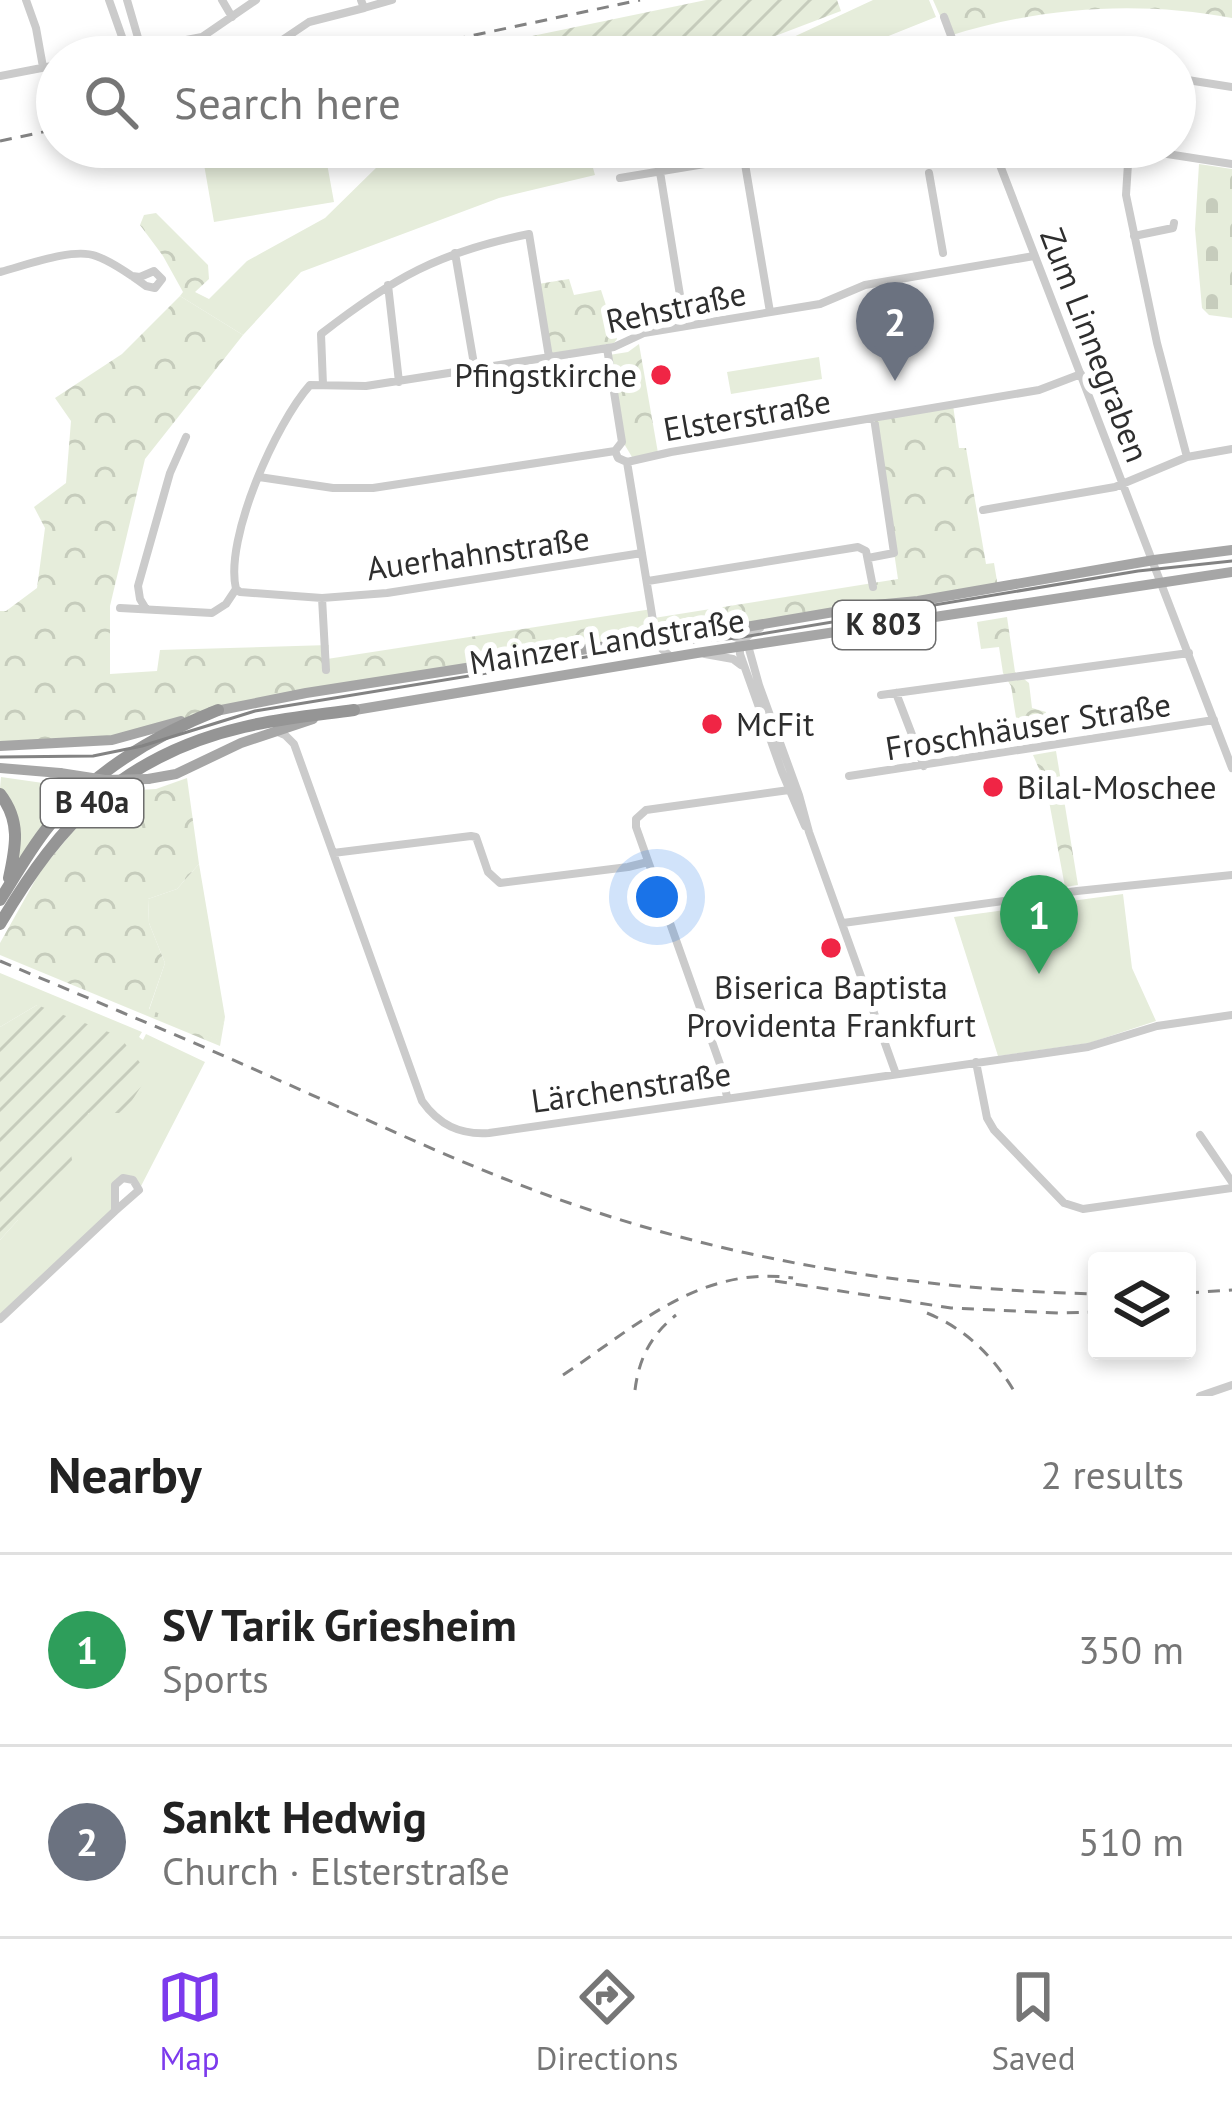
<!DOCTYPE html>
<html lang="en">
<head>
<meta charset="utf-8">
<style>
	body { margin:0; font-family:"PT Sans",sans-serif; background:#f6f6f6; color:#222 }
	.controls { position:absolute; right:36px; bottom:36px; display:grid; overflow:hidden; border-radius:12px; box-shadow:0 6px 18px #0003 }
	.controls button { width:108px; height:108px; display:grid; place-items:center; padding:0; border:0; border-bottom:3px solid #e0e0e0; background:#fff; color:#222; font:60px sans-serif }
	.you { position:absolute; left:657px; top:897px; width:42px; height:42px; margin:-30px; border:9px solid #fff; border-radius:50%; background:#1a73e8; box-shadow:0 0 0 18px #1a73e833 }
	.badge { display:grid; place-items:center; width:78px; height:78px; border-radius:50%; background:#7c3aed; color:#fff; font-size:39px; font-weight:700 }
	.pin { position:absolute; translate:-50% -99px; filter:drop-shadow(0 3px 6px #0008) }
	.pin::after { content:''; position:absolute; top:63px; width:42px; height:36px; background:inherit; clip-path:polygon(0 0,100% 0,50% 100%) }
	.list { margin:0; padding:0; list-style:none }
	h2 { display:flex; justify-content:space-between; align-items:center; height:156px; margin:0; padding:0 48px; font-size:51px }
	h2 small { font-size:39px; font-weight:400; color:#767676 }
	.list li { display:grid; grid-template-columns:78px 1fr auto; gap:36px; align-items:center; box-sizing:border-box; height:192px; padding:0 48px; border-top:3px solid #e0e0e0 }
	.list b { display:block; font-size:45px; white-space:nowrap }
	.list p { margin:0; font-size:39px; white-space:nowrap; color:#767676 }
	.list em { font-size:39px; font-style:normal; color:#767676 }
	.icon { flex:none; width:66px; height:66px; fill:none; stroke:currentColor; stroke-width:2; stroke-linecap:round; stroke-linejoin:round }
	.map { position:relative; flex:none; width:1232px; height:1396px; overflow:hidden }
	.search { position:absolute; background:#fff; box-shadow:0 6px 18px #0003; left:36px; right:36px; top:36px; height:132px; display:flex; align-items:center; gap:30px; box-sizing:border-box; padding:0 42px; border-radius:66px; color:#767676; font-size:45px }
	.sheet { height:540px; background:#fff }
	nav { display:flex; justify-content:space-around; align-items:center; box-sizing:border-box; height:168px; border-top:3px solid #e0e0e0; background:#fff; font-size:33px; color:#767676 }
	nav a { display:grid; justify-items:center; gap:6px }
	nav .on { color:#7c3aed }
	.map>svg:first-child { display:block }
	.grass { fill:#e6eddb }
	.forest { fill:url(#forest-crowns) }
	.cemetery { fill:url(#cemetery-stones) }
	.garden { fill:url(#garden-furrows) }
	.lines { fill:none; stroke-linecap:round; stroke-linejoin:round }
	.minor { stroke:#cbcbcb; stroke-width:8 }
	.major { stroke:#a6a6a6; stroke-width:10 }
	.highway { stroke:#959595; stroke-width:12 }
	.tram { stroke:#838383; stroke-width:3 }
	.rail { stroke:#838383; stroke-width:3; stroke-dasharray:12 9; stroke-linecap:butt }
	.major-bridge { stroke:#a6a6a6; stroke-width:10 }
	.poi-dot { fill:#f02545; stroke:#fff; stroke-width:4.5 }
	.labels { text-anchor:middle; stroke-width:12; stroke-linejoin:round; paint-order:stroke }
	.shield { fill:#fff; stroke:#6d6d6d; stroke-width:3 }
	.shield-label { font-size:30px; font-weight:bold; fill:#2e2e2e }
	.street-label { font-size:33px; fill:#2e2e2e; stroke:#fff }
	.poi-label { font-size:33px; fill:#2e2e2e; stroke:#fff; text-anchor:start }
</style>
</head>
<body>
<div class="map">
<svg width="1232" height="1396" viewBox="0 0 1232 1396">
	<defs>
		<pattern id="forest-crowns" width="20" height="18" patternUnits="userSpaceOnUse" patternTransform="scale(3)"><rect width="20" height="18" fill="#e6eddb"/><path d="M2 6a3 3 0 1 1 6 0M12 15a3 3 0 1 1 6 0" fill="none" stroke="#c6ccbc"/></pattern>
		<pattern id="cemetery-stones" width="16" height="16" patternUnits="userSpaceOnUse" patternTransform="scale(3)"><rect width="16" height="16" fill="#e6eddb"/><path d="M2 7V4a2 2 0 0 1 4 0v3zM10 15v-3a2 2 0 0 1 4 0v3z" fill="#c6ccbc"/></pattern>
		<pattern id="garden-furrows" width="10" height="10" patternUnits="userSpaceOnUse" patternTransform="scale(3)"><rect width="10" height="10" fill="#e6eddb"/><path d="M-1 1l2-2M0 10L10 0M9 11l2-2" fill="none" stroke="#c6ccbc"/></pattern>
	</defs>
	<rect width="100%" height="100%" fill="#fff"/>
	<path class="grass" d="M873 0H929L936 17 836 57H795L787 40Z
		M201 147H324L334 202 214 222Z
		M429 147H587L595 175 499 198 301 272 243 335 180 296 183 292H195L209 299 247 261 325 218 378 166Z
		M819 357 822 379 731 394 727 372Z
		M1 777 78 788 39 829 18 861 5 792 0 788Z
		M199 864 225 1017 219 1041 149 1010 165 963 149 923 148 899 177 889Z
		M1123 894 1132 968 1156 1021 1089 1043 998 1056 954 917Z
		M0 973 142 1032 139 1037 143 1040 146 1034 205 1062 139 1190 133 1180 123 1178 115 1184V1211L0 1319V1240L18 1220 37 1005 0 1027Z"/>
	<path class="forest" d="M933 0H1232V18C1137 0 1041 7 949 36Z
		M156 213 208 265 209 279 195 292H183L163 256 140 225 144 215Z
		M569 279 574 295 601 290 617 339 614 343 553 354 548 350 538 284Z
		M180 296 243 335 145 459 110 606V674L157 671 160 650 329 645 327 659 652 609 654 618 898 579 874 418 953 405 959 448H966L986 564 994 563 998 587 265 700 135 735 0 746V611H6L37 588 45 528 34 507 66 483 71 421 55 398 122 354Z
		M639 344 658 453 632 457 623 442 609 355 628 352Z
		M1007 617 1015 672 1029 683 1032 708 1046 712 1049 738 1020 743 1011 686 1003 673 999 647 981 649 977 622Z
		M1056 751 1078 885 1065 887 1046 785 1033 755Z
		M187 778 199 864 177 889 148 899 149 923 165 963 149 1009 218 1040 225 1017 220 1046 0 955V943L41 870 95 805 119 791 156 789Z"/>
	<path class="cemetery" d="M1199 164 1232 169V318L1209 315 1202 308 1195 229Z"/>
	<path class="garden" d="M706 0H837L841 11 754 44 693 57H430Z
		M37 1005 119 1036 149 1074 124 1113H88L85 1135 67 1137 75 1173 18 1220 0 1240V1027Z"/>
	<g class="lines">
		<path class="minor" d="M26 0 36 28 43 67
			M109 0 127 51
			M127 0 141 48
			M222 0 232 17
			M361 0 364 8 392 0
			M944 17 959 57
			M97 57 202 37 256 0
			M257 57 309 22 364 8
			M0 76 57 65
			M1175 78 1232 87
			M993 147 1232 768
			M1122 147 1232 164
			M1129 148 1126 195 1157 343 1187 457
			M744 158 770 312
			M885 161 969 147
			M660 172 685 326
			M929 173 943 253
			M620 178 807 147
			M1134 236 1173 228 1174 223
			M455 253 475 370
			M0 272C24 266 73 247 96 256 113 262 131 275 146 286L155 288 162 279 154 271 140 277 132 276
			M388 285 399 382
			M607 348 622 442 615 451 618 458 627 462 656 639 662 649 671 657
			M323 385 321 334C393 278 439 252 529 234L549 357
			M627 462 671 452 1039 390 1081 374
			M259 477 333 488H373L615 451
			M983 510 1115 487 1187 457 1232 449
			M868 558 894 553 874 418
			M648 581 858 547 866 551 873 587
			M236 589C224 539 276 423 310 385L366 386 614 347 644 333 820 304 865 285 1034 256
			M236 589 240 592 322 598 387 593 642 553
			M322 598 326 670
			M120 608 212 613 226 604 236 589
			M146 609 140 599 138 586 170 473 186 437
			M760 628C750 633 739 642 740 654L782 772 805 826
			M726 633 741 640 749 649 759 685 799 795 809 832 896 1074
			M705 654 733 659 741 665
			M896 693 924 766
			M881 695 1189 653
			M278 732 285 735 294 744 422 1101C439 1125 460 1135 489 1133L1088 1047 1157 1026 1232 1015
			M849 776 1214 720
			M333 853 471 836 476 837 488 872 500 883 628 867 648 862
			M843 923 1077 891 1232 875
			M976 1062 987 1118 994 1130 1064 1203 1083 1209 1232 1188
			M727 1097 721 1067 636 827V819L646 810 789 790
			M1200 1135 1232 1182
			M123 1178 133 1180 139 1190 115 1211V1185Z
			M0 1319 115 1211
			M1200 1396 1232 1385"/>
		<path class="major" d="M349 711 697 653 1232 572
			M211 712 306 693 600 647 705 634 875 605 918 601 1154 560 1232 550
			M0 746 112 740 181 721
			M0 768 60 773
			M148 779 176 774 241 743 313 719"/>
		<path class="highway" d="M0 794C21 821 16 846 9 878
			M0 900C17 874 32 845 53 821 97 769 155 735 218 710
			M0 924C61 821 123 755 244 727 280 718 317 715 354 710"/>
		<path class="tram" d="M0 757 93 756 142 746 255 711 659 645 737 638 1138 571 1232 561"/>
		<path class="rail" d="M371 57 640 0
			M0 141 57 129
			M0 961C92 1000 185 1038 276 1079 376 1123 475 1171 578 1206 745 1263 921 1290 1097 1294
			M775 1281 951 1308 1059 1313 1097 1312
			M1187 1293 1232 1290
			M927 1313C968 1330 995 1358 1017 1396
			M563 1375C636 1327 699 1265 793 1278
			M635 1390C639 1358 651 1335 676 1315"/>
		<path class="major-bridge" d="M60 773 105 780 148 779"/>
	</g>
	<g class="poi-dot">
		<circle cx="661" cy="375" r="12"/>
		<circle cx="712" cy="724" r="12"/>
		<circle cx="993" cy="787" r="12"/>
		<circle cx="831" cy="948" r="12"/>
	</g>
	<g class="labels">
		<g class="shield">
			<rect x="833" y="601" width="102" height="48" rx="9"/>
			<rect x="41" y="779" width="102" height="48" rx="9"/>
		</g>
		<g class="shield-label">
			<text x="884" y="635">K 803</text>
			<text x="92" y="813">B 40a</text>
		</g>
		<g class="street-label">
			<text transform="translate(676 307) rotate(-12)" y="12">Rehstraße</text>
			<text transform="translate(1095 345) rotate(69)" y="12">Zum Linnegraben</text>
			<text transform="translate(747 415) rotate(-10)" y="12">Elsterstraße</text>
			<text transform="translate(478 553) rotate(-8)" y="12">Auerhahnstraße</text>
			<text transform="translate(607 641) rotate(-9)" y="12">Mainzer Landstraße</text>
			<text transform="translate(1028 726) rotate(-9)" y="12">Froschhäuser Straße</text>
			<text transform="translate(631 1087) rotate(-8)" y="12">Lärchenstraße</text>
		</g>
		<g class="poi-label">
			<text x="637" y="387" text-anchor="end">Pfingstkirche</text>
			<text x="736" y="736">McFit</text>
			<text x="1017" y="799">Bilal-Moschee</text>
			<text x="831" y="999" text-anchor="middle">Biserica Baptista<tspan x="831" dy="38">Providenta Frankfurt</tspan></text>
		</g>
	</g>
</svg>
<div class="controls">
<button><svg class="icon" aria-label="layers" viewBox="0 0 24 24"><path d="M12 4l9 5-9 5-9-5zM3 14l9 5 9-5"/></svg></button>
</div>
<div class="you"></div>
<div class="pin badge" style="left:1039px;top:974px;background:#2e9e5b">1</div>
<div class="pin badge" style="left:895px;top:381px;background:#6b7280">2</div>
<div class="search"><svg class="icon" aria-label="search" viewBox="0 0 24 24"><circle cx="10" cy="10" r="6"/><path d="M15 15l6 6"/></svg>Search here</div>
</div>
<section class="sheet">
<h2>Nearby<small>2 results</small></h2>
<ul class="list">
<li><span class="badge" style="background:#2e9e5b">1</span><div><b>SV Tarik Griesheim</b><p>Sports</p></div><em>350 m</em></li>
<li><span class="badge" style="background:#6b7280">2</span><div><b>Sankt Hedwig</b><p>Church · Elsterstraße</p></div><em>510 m</em></li>
</ul>
</section>
<nav>
<a class="on"><svg class="icon" aria-label="map" viewBox="0 0 24 24"><path d="M3 6l6-2 6 2 6-2v14l-6 2-6-2-6 2zM9 4v14M15 6v14"/></svg>Map</a>
<a><svg class="icon" aria-label="directions" viewBox="0 0 24 24"><path d="M12 3l9 9-9 9-9-9zM9 14v-3h6M13 9l2 2-2 2"/></svg>Directions</a>
<a><svg class="icon" aria-label="saved" viewBox="0 0 24 24"><path d="M7 4h10v16l-5-4-5 4z"/></svg>Saved</a>
</nav>
</body>
</html>
